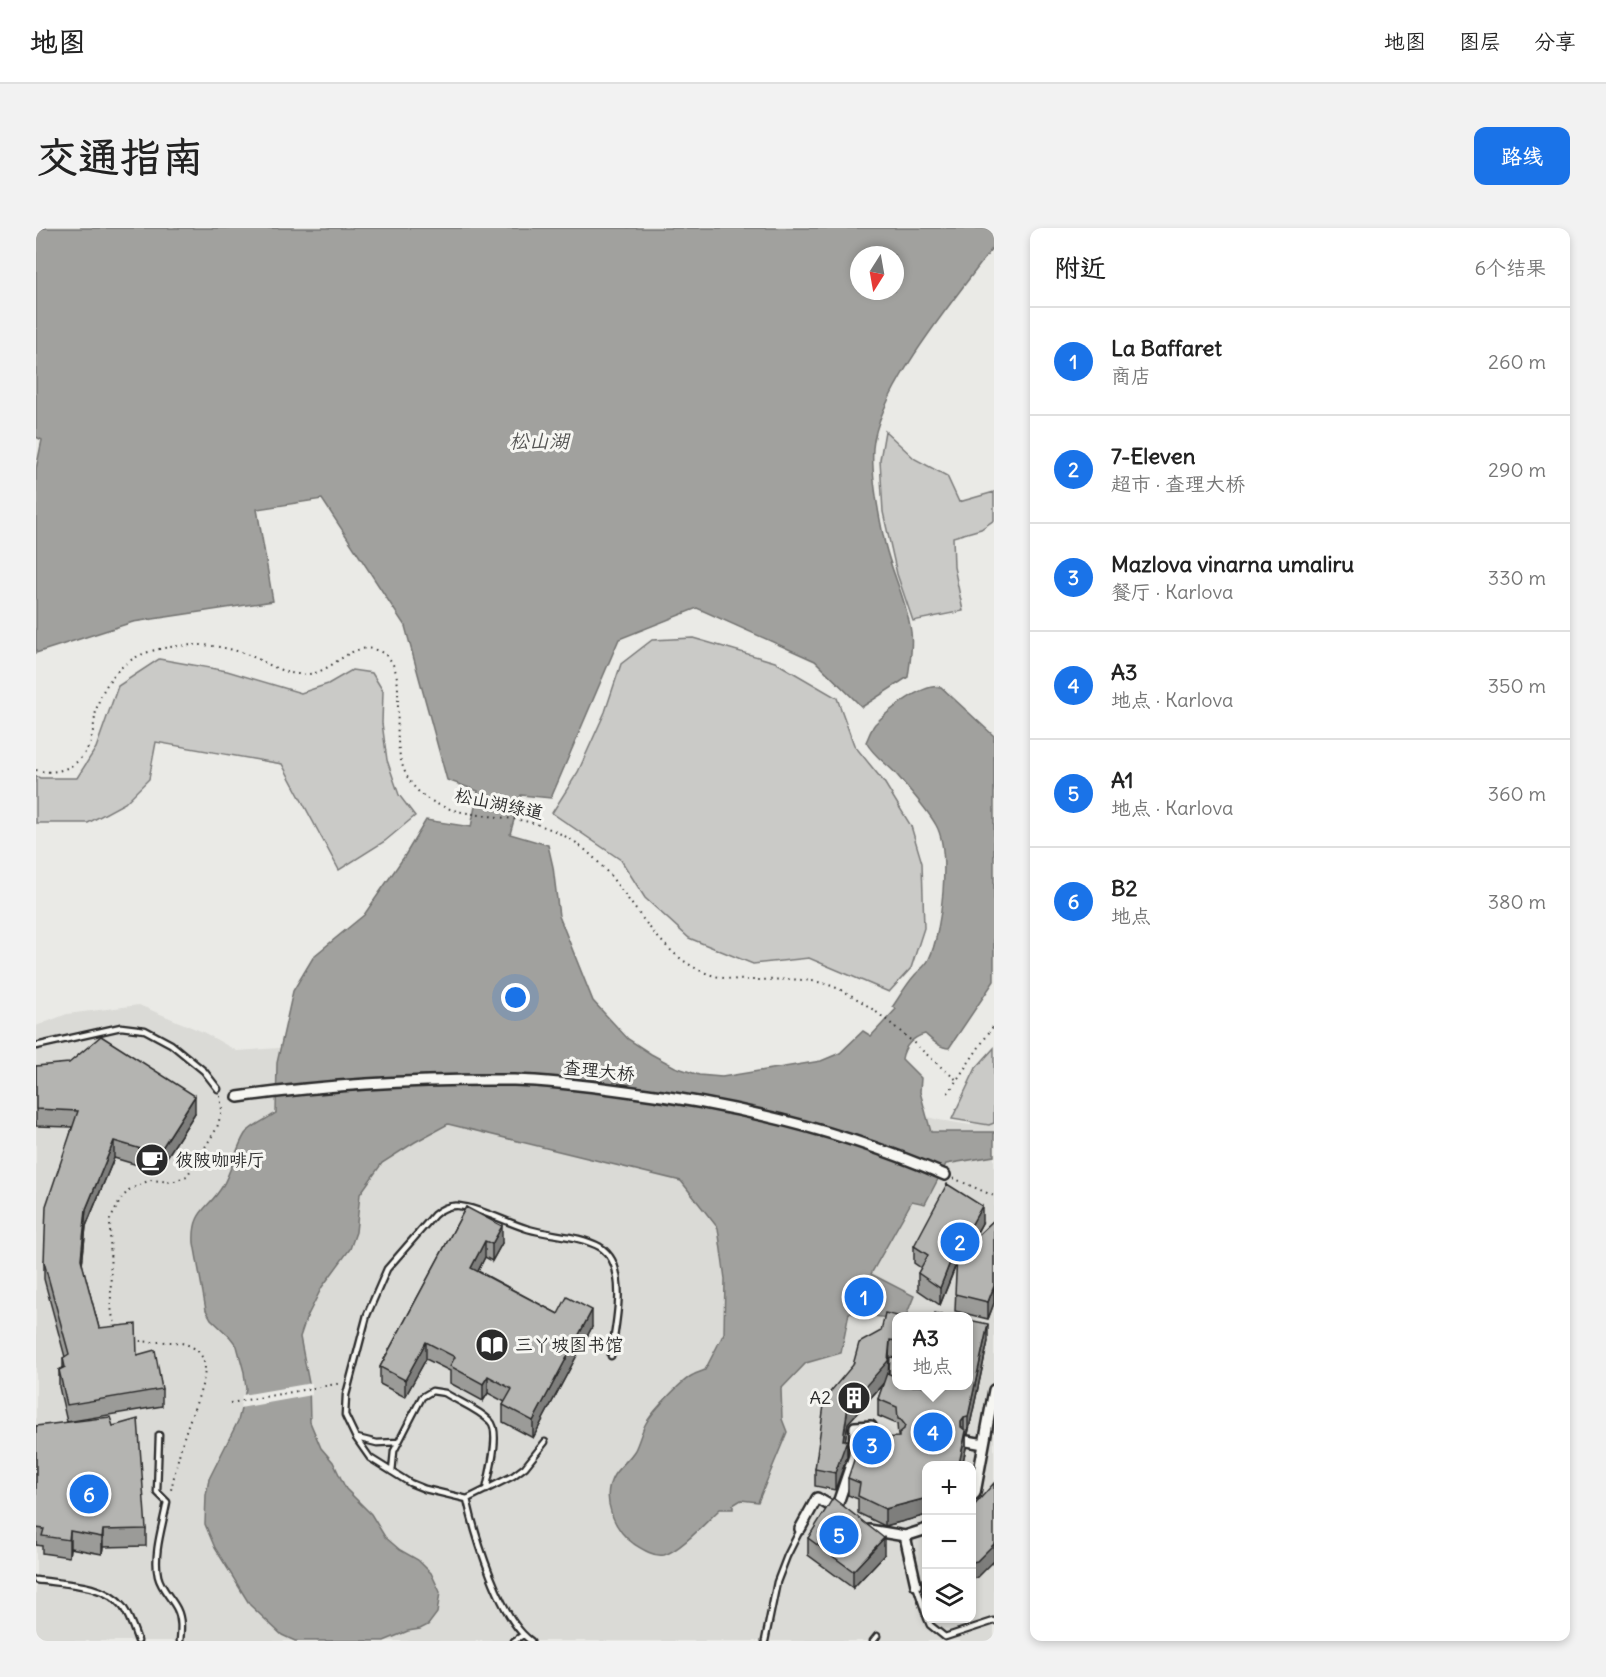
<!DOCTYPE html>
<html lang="zh">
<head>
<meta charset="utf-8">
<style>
	body { margin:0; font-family:Delius,"LXGW WenKai TC",sans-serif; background:#f2f2f2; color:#222 }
	.controls { position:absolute; right:18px; bottom:18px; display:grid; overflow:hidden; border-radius:12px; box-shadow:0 3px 9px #0003 }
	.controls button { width:54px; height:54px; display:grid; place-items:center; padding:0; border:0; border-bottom:2px solid #e0e0e0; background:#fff; color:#222; font:30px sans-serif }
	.compass { position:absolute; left:814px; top:18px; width:54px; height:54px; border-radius:50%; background:#fff; box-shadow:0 3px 9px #0003; rotate:191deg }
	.you { position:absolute; left:480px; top:770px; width:21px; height:21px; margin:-15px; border:4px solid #fff; border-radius:50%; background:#1a73e8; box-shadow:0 0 0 9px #1a73e833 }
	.badge { display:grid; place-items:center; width:39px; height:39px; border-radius:50%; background:#1a73e8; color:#fff; font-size:20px; font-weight:700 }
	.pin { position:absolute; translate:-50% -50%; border:3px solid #fff; box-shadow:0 2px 6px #0006 }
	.popup { position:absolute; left:856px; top:1084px; width:81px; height:78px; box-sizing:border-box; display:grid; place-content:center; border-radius:12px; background:#fff; filter:drop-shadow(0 2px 4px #0005); font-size:20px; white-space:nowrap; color:#767676 }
	.popup b { font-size:22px; color:#222 }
	.popup::after { content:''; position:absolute; left:50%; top:100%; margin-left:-12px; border:12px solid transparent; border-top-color:#fff }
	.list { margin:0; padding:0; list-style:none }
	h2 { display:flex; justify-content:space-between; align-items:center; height:78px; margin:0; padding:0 24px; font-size:26px }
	h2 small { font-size:20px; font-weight:400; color:#767676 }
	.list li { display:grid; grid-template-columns:39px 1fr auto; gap:18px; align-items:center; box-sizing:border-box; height:108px; padding:0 24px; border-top:2px solid #e0e0e0 }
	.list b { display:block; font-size:22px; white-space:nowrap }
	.list p { margin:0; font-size:20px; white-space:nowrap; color:#767676 }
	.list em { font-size:20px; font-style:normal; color:#767676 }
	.icon { flex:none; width:33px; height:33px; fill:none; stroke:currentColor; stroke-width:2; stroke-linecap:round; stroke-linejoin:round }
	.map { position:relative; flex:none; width:958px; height:1413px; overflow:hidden; border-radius:12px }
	header { display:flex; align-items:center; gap:36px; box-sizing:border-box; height:84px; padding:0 30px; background:#fff; border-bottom:2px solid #e0e0e0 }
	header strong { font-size:28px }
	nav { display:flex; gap:33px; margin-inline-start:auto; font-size:21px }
	.intro { display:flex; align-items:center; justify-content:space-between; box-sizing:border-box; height:144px; padding:0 36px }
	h1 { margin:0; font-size:42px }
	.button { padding:15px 27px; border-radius:12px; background:#1a73e8; color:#fff; font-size:21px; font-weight:700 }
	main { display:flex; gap:36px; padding:0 36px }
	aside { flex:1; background:#fff; border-radius:12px; box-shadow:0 3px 9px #0003 }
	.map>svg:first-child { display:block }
	.built { fill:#dadad6; fill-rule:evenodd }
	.green { fill:#cacac7; stroke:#7a7a79; stroke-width:1.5 }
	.water { fill:#a1a19e; stroke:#727270; stroke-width:1.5; fill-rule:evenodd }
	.pier { fill:#eaeae6 }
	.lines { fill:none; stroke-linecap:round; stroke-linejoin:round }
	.lane-casing { stroke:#2b2b2b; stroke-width:9 }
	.street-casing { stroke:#2b2b2b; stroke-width:14 }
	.path { stroke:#2b2b2b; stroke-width:2; stroke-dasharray:1.5 4.5; stroke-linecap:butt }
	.lane { stroke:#f6f6f2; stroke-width:4.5 }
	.street { stroke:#f6f6f2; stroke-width:9 }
	.wall { fill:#9b9b98; stroke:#2b2b2b; stroke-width:1.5 }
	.shaded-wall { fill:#7e7e7c; stroke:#2b2b2b; stroke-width:1.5 }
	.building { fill:#b4b4b1; stroke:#2b2b2b; stroke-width:1.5 }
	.labels { text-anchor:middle; stroke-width:6; stroke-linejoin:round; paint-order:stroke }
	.street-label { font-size:18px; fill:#2b2b2b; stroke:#f6f6f2 }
	.poi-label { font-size:18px; fill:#2b2b2b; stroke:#f6f6f2; text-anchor:start }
	.water-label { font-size:20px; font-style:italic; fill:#545453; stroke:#f6f6f2 }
</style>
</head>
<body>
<header>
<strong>地图</strong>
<nav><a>地图</a><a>图层</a><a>分享</a></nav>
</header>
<div class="intro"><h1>交通指南</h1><a class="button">路线</a></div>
<main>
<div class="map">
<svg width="958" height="1413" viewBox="0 0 958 1413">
	<rect width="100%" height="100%" fill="#eaeae6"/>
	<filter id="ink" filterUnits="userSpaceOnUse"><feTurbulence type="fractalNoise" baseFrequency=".0167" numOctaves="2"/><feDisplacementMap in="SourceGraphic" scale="12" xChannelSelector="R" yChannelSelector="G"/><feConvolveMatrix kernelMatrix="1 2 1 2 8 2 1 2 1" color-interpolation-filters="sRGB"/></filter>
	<g filter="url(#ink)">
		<path class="built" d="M103 777 167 804 201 823 471 804 722 861 798 864 903 892 934 897 958 892V1413H0V798L31 786ZM861 1088H933V1158H861ZM891 1238H936V1390H891Z"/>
		<path class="green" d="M849 203 879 231 911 248 923 274 958 264V292L945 301 917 309 918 339 927 383 877 393 861 346 847 284 844 232Z
			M657 410 739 434 801 470 818 517 848 554 875 598 886 635 888 700 875 740 853 764 773 730 717 736 653 710 609 670 585 632 516 585 542 544 569 484 585 436 616 412Z
			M123 431 191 443 265 465 292 456 316 442 336 445 347 463 346 495 351 532 363 567 379 588 349 613 303 642 246 536 120 514 113 551 89 575 52 595H0V548L4 550H41L60 520 82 458Z
			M958 820V895L953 897 916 891 940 840Z"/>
		<path class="water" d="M0 0H958V18C922 67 842 161 837 220 835 248 843 289 849 316 856 346 871 373 875 404 877 419 874 434 872 449L826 479 779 433 661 380 583 411 515 570 485 567 474 606 512 617 517 639 523 688 557 773 592 811 615 826 639 839 663 847 686 849 785 833 804 825 827 803 835 808 860 781 857 778C864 768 870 757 878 748 883 742 890 738 893 731 906 705 915 623 900 597 892 582 872 560 861 547 850 534 839 530 830 514 833 508 835 501 839 496 852 483 887 455 905 459L958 508V753L913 820C904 820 896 812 889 806 877 809 868 818 866 831L885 850 884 864 895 904H958V928L910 936 889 976 876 973 835 1046 878 1068 870 1088H861V1091L813 1085 805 1125 770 1135 745 1161 746 1191 751 1204 722 1274 705 1272 697 1277V1281H684C670 1294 644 1323 628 1327 618 1329 606 1321 598 1316 578 1302 564 1270 578 1247 583 1239 593 1232 599 1222 603 1214 605 1205 609 1197 615 1185 645 1153 657 1147 660 1145 665 1144 669 1142L688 1105 689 1051 682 1000 645 953 412 896 379 914 346 935 324 966 320 1004 314 1021 286 1059 270 1091 264 1109 273 1155 274 1194 285 1220 297 1234 310 1261 335 1286 349 1309 364 1322 382 1332 395 1345 404 1364 401 1385 392 1397 384 1401 372 1403 348 1413H259L246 1407 214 1377 179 1320 169 1296 170 1267 173 1251 202 1193 210 1161 208 1144 201 1118 194 1109 175 1091 170 1082 158 1015C156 982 172 982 186 959 196 943 199 922 209 906 215 898 231 891 240 885L241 835 257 763 278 728 328 687 368 629 390 592 435 599 442 563 411 552 369 398 286 271 221 281 237 373 97 394 0 425V241L6 212 0 209ZM823 27H859V63H823Z"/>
		<path class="pier" d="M276 1155V1167L204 1180 206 1167Z"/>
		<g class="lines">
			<defs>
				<path id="lane" d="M0 818 85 799 109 802 135 816 168 843 182 861
					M123 1207 121 1264 131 1274C127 1297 117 1325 122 1348 125 1361 135 1369 141 1381 146 1391 145 1402 144 1413
					M321 1210 341 1215 362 1214
					M356 1244 358 1223 386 1169 396 1163 409 1165C423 1174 442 1181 454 1193 465 1203 453 1247 450 1262
					M431 1271 389 1261 374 1255 334 1230 320 1210 309 1187 310 1167 331 1087 351 1041 398 987C405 981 413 977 423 978 447 981 469 994 492 1001 516 1008 542 1007 564 1019 568 1021 574 1028 576 1032 589 1058 579 1101 575 1128
					M0 1352C28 1356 68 1355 87 1379 94 1389 98 1402 102 1413
					M880 1357 891 1390
					M891 1390 894 1397 909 1409 958 1393
					M478 1413 487 1407
					M495 1413C464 1392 439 1307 431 1271L477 1248 489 1239 509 1214
					M729 1413 741 1354 751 1328 764 1302
					M837 1413 841 1408"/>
				<path id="street" d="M202 869C293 856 385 851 478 852 515 853 553 858 590 863 700 877 808 903 909 947
					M931 1213 948 1216
					M936 1268 939 1265 958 1162
					M764 1301 781 1270 800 1281 818 1228 819 1199 835 1198 837 1217 818 1218
					M833 1302 869 1308 891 1301
					M869 1308 880 1357"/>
			</defs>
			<use href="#lane" class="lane-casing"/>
			<use href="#street" class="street-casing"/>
			<path class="path" d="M0 542C23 548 45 538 54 515 58 503 58 490 61 479 65 464 75 448 87 438 106 421 138 417 162 417 178 417 196 421 210 426 234 435 246 448 273 446 297 444 315 413 340 422 391 439 327 538 399 575 423 587 451 587 477 591 499 594 520 602 539 614 588 648 608 713 661 741 699 761 742 746 782 754 830 764 882 822 921 852
				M912 865 958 797
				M917 950 958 968
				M82 1099 77 1091 75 1079 74 992 85 971 93 962 114 952 136 954 151 948 181 900 186 882 184 868
				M98 1111C117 1118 139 1109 156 1119 165 1124 169 1132 169 1142 167 1162 156 1184 150 1203 143 1224 139 1245 134 1266
				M194 1175 306 1155"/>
			<use href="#lane" class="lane"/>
			<use href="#street" class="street"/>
		</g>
		<path class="wall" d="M0 838 159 885 122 943 78 930 50 998 46 1036 63 1100 101 1127 126 1161V1178L31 1194 23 1159V1142L27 1140V1130L29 1129 8 1051V1034L36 899 0 898Z
			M430 979 466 1015 456 1033 449 1029 442 1043 522 1086 556 1099 497 1210 467 1194V1177L469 1174 452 1165 447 1173 414 1155V1143L390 1131 369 1169 344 1156V1139Z
			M958 992V1075L952 1091 919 1083 921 1035 904 1077 882 1062V1045L885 1040 878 1035V1018L946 995 937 1012Z
			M861 1089V1130L854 1129 853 1146 861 1158H933L952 1113 932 1206 930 1207V1220L926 1238H891V1287L849 1298 822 1285V1271L812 1267V1250L863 1209 862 1208 861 1196 842 1188V1171L848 1155 812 1195 809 1212 811 1229 799 1262 779 1258V1241L845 1103Z
			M0 1198 110 1301V1318L67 1319 66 1326 34 1320 33 1329 6 1325V1318L0 1317Z
			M772 1310 848 1327 817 1360 772 1327Z"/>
		<path class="shaded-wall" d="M159 868V885L122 943V926Z
			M78 913V930L50 998 45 1048V1031L50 981Z
			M946 978V995L928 1027V1010Z
			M466 998V1015L456 1033V1016Z
			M924 1009V1026L904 1077V1060Z
			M449 1013V1029L435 1057V1040Z
			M958 1058V1075L952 1091V1074Z
			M556 1082V1099L497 1210V1193Z
			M952 1096V1113L932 1206V1189Z
			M854 1112 852 1150 812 1195 808 1220 811 1212V1229L799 1262V1245L807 1212 812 1178Z
			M390 1114V1131L369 1169V1152Z
			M452 1148V1165L447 1173V1156Z
			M928 1190V1207L925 1211V1194Z
			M930 1203V1220L926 1238H922Z
			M891 1270V1287L849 1298V1281Z
			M67 1302V1319L66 1326V1309Z
			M34 1303V1320L33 1329V1312Z
			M848 1310V1327L817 1360V1343Z
			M958 1316V1333L941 1350 936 1351V1334Z"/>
		<path class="building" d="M65 808 159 868 122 926 78 913 50 981 45 1031 63 1100 100 1096 101 1127 119 1122 126 1161 31 1177 23 1142 29 1139 27 1130 33 1126 8 1034 10 978 42 883 0 881V838L33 835Z
			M911 956 946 978 928 1010 924 1009 904 1060 882 1045 892 1027 878 1018Z
			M430 979 466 998 456 1016 449 1013 435 1040 522 1086 531 1069 556 1082 497 1193 467 1177 476 1161 452 1148 447 1156 414 1138 419 1129 390 1114 369 1152 344 1139Z
			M958 992V1058L952 1074 919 1066 921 1027Z
			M849 1085 865 1089H861V1113L854 1112 852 1133 812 1178 807 1212H811L799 1245 779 1241 789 1170 817 1137 823 1115 845 1103Z
			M899 1085 916 1089H898Z
			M933 1092 952 1096 932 1189 928 1190 925 1194V1199L930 1203 923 1236 922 1238H891V1270L849 1281 822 1268 824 1255 812 1250 825 1211 863 1209V1205L868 1201 869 1197 865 1192 862 1191 861 1179 842 1171 851 1145 861 1149V1158H933Z
			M74 1189 77 1198 102 1191 110 1301 67 1302 66 1309 34 1303 33 1312 6 1308 8 1301 0 1300V1198Z
			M958 1255V1316L941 1333 936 1334V1280Z
			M797 1270 848 1310 817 1343 772 1310Z"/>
	</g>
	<defs>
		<symbol id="cafe-disc" viewBox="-11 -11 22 22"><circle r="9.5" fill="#2b2b2b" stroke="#f6f6f2"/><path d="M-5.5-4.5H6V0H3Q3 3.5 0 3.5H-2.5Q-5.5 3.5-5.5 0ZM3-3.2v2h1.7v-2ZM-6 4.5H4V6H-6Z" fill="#fff"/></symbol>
		<symbol id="library-disc" viewBox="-11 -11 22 22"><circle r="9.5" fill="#2b2b2b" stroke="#f6f6f2"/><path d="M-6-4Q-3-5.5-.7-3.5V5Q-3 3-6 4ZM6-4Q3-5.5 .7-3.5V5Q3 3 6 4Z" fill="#fff"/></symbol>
		<symbol id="building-disc" viewBox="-11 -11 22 22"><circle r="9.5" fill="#2b2b2b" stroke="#f6f6f2"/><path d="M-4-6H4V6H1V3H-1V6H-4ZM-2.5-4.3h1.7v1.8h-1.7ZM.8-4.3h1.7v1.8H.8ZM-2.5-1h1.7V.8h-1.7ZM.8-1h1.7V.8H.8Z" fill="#fff"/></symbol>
	</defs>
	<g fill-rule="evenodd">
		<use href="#cafe-disc" x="97" y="913" width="38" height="38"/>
		<use href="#library-disc" x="437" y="1098" width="38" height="38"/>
		<use href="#building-disc" x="799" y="1151" width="38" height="38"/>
	</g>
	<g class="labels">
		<g class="street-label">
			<text transform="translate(463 576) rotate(12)" y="6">松山湖绿道</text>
			<text transform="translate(563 843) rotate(6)" y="6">查理大桥</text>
		</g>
		<g class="poi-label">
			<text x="139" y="938">彼陂咖啡厅</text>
			<text x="479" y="1123">三丫坡图书馆</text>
			<text x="795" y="1176" text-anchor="end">A2</text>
		</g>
		<g class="water-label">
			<text x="503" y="220">松山湖</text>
		</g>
	</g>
</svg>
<div class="controls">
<button>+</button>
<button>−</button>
<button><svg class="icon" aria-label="layers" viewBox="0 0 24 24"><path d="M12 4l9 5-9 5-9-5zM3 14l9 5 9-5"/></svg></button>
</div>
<svg class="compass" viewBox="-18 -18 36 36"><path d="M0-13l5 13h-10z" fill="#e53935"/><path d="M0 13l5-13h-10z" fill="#767676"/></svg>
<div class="you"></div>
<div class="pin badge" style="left:828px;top:1069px">1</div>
<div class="pin badge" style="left:924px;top:1014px">2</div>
<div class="pin badge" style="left:836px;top:1217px">3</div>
<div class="pin badge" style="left:897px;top:1204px">4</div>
<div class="popup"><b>A3</b>地点</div>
<div class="pin badge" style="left:803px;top:1307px">5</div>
<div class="pin badge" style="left:53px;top:1266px">6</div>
</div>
<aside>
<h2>附近<small>6个结果</small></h2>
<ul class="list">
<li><span class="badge">1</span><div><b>La Baffaret</b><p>商店</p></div><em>260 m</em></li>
<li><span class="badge">2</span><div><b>7-Eleven</b><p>超市 · 查理大桥</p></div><em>290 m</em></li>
<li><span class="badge">3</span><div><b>Mazlova vinarna umaliru</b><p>餐厅 · Karlova</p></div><em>330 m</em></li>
<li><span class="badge">4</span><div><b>A3</b><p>地点 · Karlova</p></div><em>350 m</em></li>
<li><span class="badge">5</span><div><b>A1</b><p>地点 · Karlova</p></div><em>360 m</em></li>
<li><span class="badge">6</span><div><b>B2</b><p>地点</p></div><em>380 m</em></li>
</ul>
</aside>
</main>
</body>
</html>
